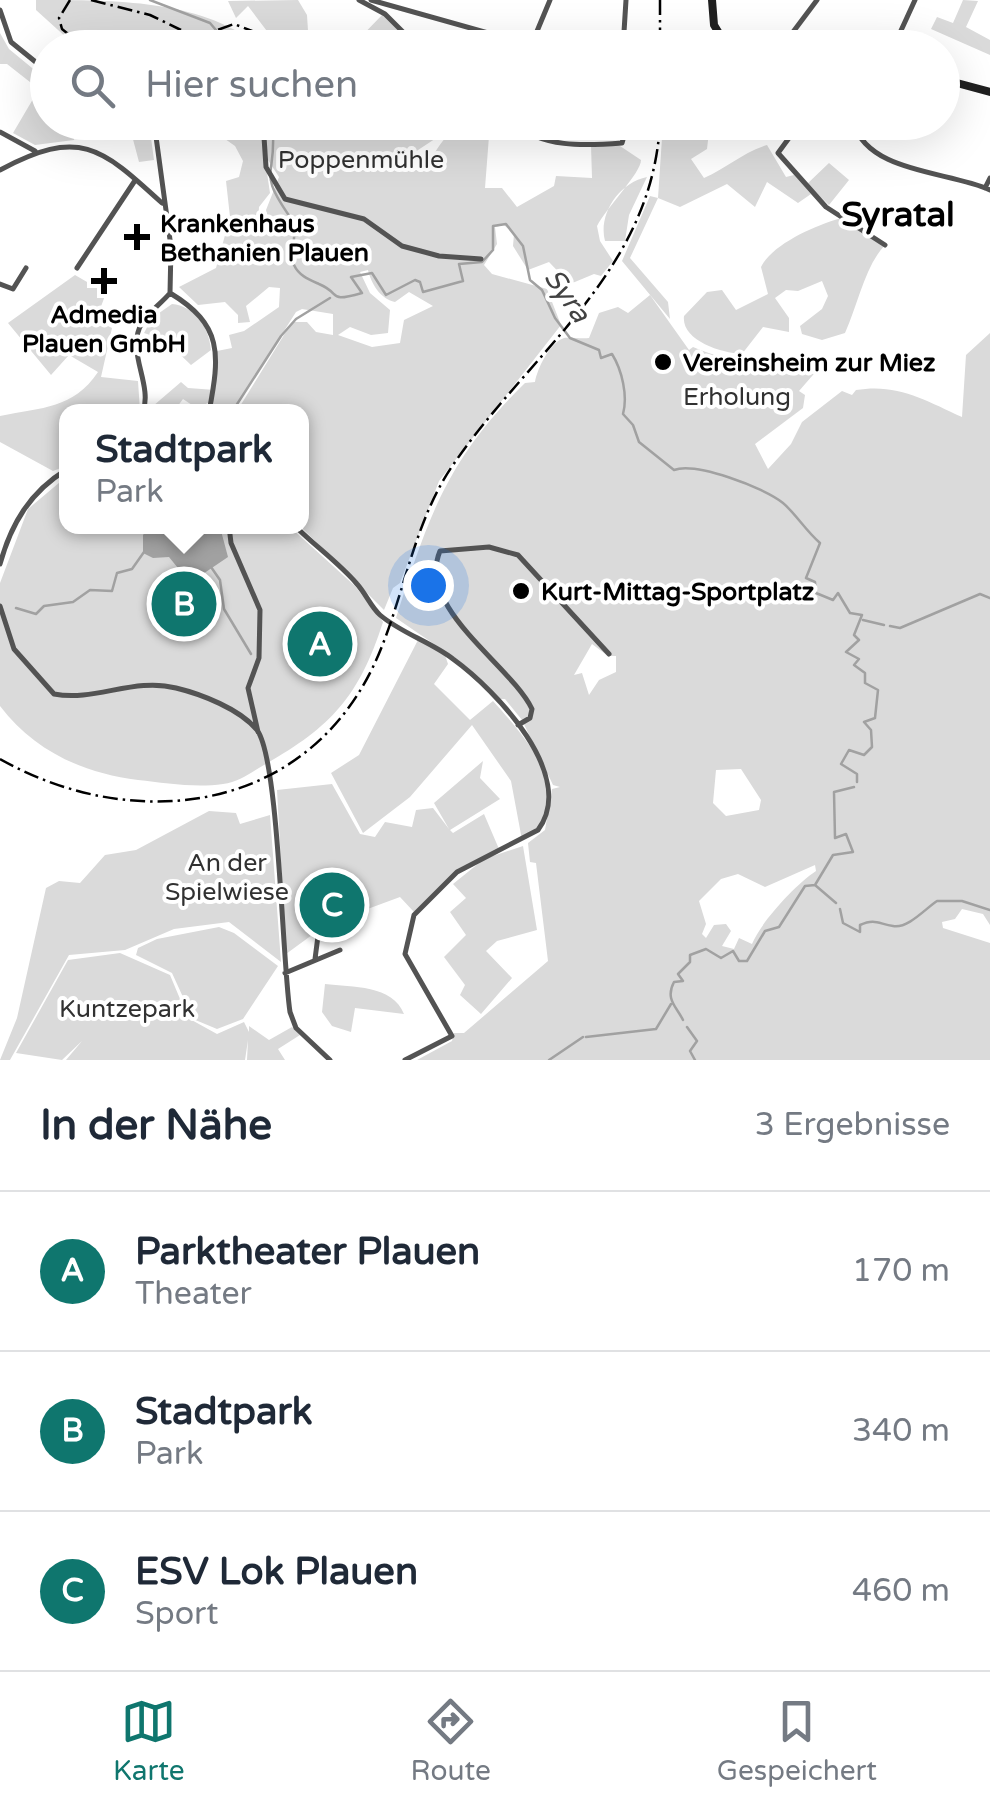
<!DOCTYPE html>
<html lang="de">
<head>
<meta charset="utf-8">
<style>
	body { margin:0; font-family:"Varela Round",sans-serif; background:#f6f6f7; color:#1f2937 }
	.you { position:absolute; left:428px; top:585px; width:35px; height:35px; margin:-25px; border:8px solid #fff; border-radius:50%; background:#1a73e8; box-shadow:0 0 0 15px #1a73e833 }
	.badge { display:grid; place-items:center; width:65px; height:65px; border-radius:50%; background:#0f766e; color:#fff; font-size:32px; font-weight:700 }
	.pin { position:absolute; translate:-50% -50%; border:5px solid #fff; box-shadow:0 2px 10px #0006 }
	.popup { position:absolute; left:59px; top:404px; width:250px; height:130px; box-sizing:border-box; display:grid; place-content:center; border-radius:20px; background:#fff; filter:drop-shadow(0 2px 8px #0005); font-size:32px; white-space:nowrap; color:#747a83 }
	.popup b { font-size:38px; color:#1f2937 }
	.popup::after { content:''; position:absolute; left:50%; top:100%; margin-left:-20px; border:20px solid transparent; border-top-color:#fff }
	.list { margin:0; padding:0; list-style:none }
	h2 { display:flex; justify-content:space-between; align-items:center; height:130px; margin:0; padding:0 40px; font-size:42px }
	h2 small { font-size:32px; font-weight:400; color:#747a83 }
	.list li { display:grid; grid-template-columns:65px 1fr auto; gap:30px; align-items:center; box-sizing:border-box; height:160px; padding:0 40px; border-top:2px solid #e0e1e3 }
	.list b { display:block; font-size:38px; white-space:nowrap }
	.list p { margin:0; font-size:32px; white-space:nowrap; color:#747a83 }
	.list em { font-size:32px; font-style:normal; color:#747a83 }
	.icon { flex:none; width:55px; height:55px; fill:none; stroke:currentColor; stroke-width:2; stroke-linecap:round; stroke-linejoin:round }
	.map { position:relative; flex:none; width:990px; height:1060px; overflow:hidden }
	.search { position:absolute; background:#fff; box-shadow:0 10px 40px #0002; left:30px; right:30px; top:30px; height:110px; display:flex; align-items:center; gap:25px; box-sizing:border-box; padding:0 35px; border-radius:55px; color:#747a83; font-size:38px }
	.sheet { height:610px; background:#fff }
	nav { display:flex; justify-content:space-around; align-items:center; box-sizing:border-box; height:140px; border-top:2px solid #e0e1e3; background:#fff; font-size:28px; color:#747a83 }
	nav a { display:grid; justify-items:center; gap:5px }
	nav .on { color:#0f766e }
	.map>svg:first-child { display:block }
	.green { fill:#dadada; fill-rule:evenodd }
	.water { fill:#a1a1a1 }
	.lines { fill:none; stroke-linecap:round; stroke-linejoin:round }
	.stream { stroke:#a1a1a1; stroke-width:2.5 }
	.street { stroke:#535353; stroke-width:5 }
	.secondary { stroke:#202020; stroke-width:8 }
	.rail { stroke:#000; stroke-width:2.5; stroke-dasharray:15 5 2.5 5; stroke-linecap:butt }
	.poi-dot { fill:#000; stroke:#fff; stroke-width:4 }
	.labels { text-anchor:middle; stroke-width:8; stroke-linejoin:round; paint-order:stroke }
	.park-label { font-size:25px; fill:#313131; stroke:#fff }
	.poi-label { font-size:25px; font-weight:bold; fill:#000; stroke:#fff; text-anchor:start }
	.water-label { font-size:28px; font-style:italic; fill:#424242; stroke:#fff }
	.district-label { font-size:35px; font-weight:bold; fill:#000; stroke:#fff }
</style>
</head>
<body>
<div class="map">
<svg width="990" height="1060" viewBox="0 0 990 1060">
	<rect width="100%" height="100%" fill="#fff"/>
	<path class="green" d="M36 0C120 0 202 0 261 47H218L192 40 140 47H66L68 39 36 10Z
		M298 0 307 15 309 47H279L248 6 236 18 228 1Z
		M963 0 978 1 966 27 990 40V55L931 29 937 17 953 23Z
		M383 14 416 48H350Z
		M0 33 9 49 43 77 35 86 7 64H0Z
		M33 99 47 110 48 122 76 123 74 140 35 145 13 133Z
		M309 122 459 123 412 154 419 164 421 158 430 162C444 133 458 123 490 123L485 188H502L517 207 554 186 556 176 592 178 591 145 617 144 641 160C641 173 607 207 597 226L600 241 613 261 601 276 594 274 570 284 549 262 528 270 513 246 514 234 504 225 495 227 497 244 484 265 492 274 547 289 561 325 439 481 400 583 393 588 384 610 301 527 302 412 237 411 292 322H307L316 332 333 335V314L302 309 296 312 233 411H218L219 405 207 403 201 411 183 399 174 411 153 406 181 382 188 388 215 390 217 351 232 348 229 335 244 331 279 307 280 288 269 287 246 306 250 322 238 323V315L225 302 198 305 179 287 216 268 230 217 226 181 239 177 243 161 235 146 218 134 220 123 260 126 270 193 259 207 258 225 268 218 266 210 279 177 268 160 264 123H284L291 131 305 129ZM368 270C371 283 380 299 395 302L409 292 433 306 404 320 400 343 372 347 338 335 350 327 371 335 388 333 390 310 370 293 360 272Z
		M105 123H149L154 160 139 162 130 128Z
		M663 123H710L707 149 691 159 704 178C727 168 742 153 767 145L786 177 794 175 811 194 798 203 767 182 755 207 727 184 680 207 658 198 630 258 668 302 670 319 622 261 650 196 658 198Z
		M829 163 849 180 829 205 807 184Z
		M647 177 629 215 625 241H605C598 215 618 183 647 177Z
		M842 218 885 245C865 266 858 304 845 333L822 340 802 334 800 326 822 309 828 296 822 281 798 291 786 290 775 298 789 318V332L763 327 742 354C720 353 681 340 684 316L707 292 722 290 736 310 768 294 761 267C772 244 818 224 842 218Z
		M75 275 106 293 96 320 112 328 101 377 138 381 140 411 66 412V466L53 471 0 442V416C43 407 73 409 98 372L69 355 51 375 8 323Z
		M650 295 689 350 693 347C731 364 772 363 815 364L819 368 799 391 805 395 803 408 755 444 768 469 791 444 802 422 842 391 852 395 856 390C897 383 925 400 962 417L966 355 990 333V925L983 914 962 909 955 919 942 922 943 928 990 943V1060H417L452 1041 454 1033H464L548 961 536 863 530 862 528 843 545 830 552 789 560 787 553 785 522 720 505 699H497L466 666 396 618C428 518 447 459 525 383L535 382C537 370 549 343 564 338 568 337 582 339 589 338L599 313 618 307 628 313ZM592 644 608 656H616V672L599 680 589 695 582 673 574 675ZM741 769 761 800 759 810 726 816 713 803 716 770ZM815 865 816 871C795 885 761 922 752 944L739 938 734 949 722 946 731 931 726 924 714 925 706 938 702 934 706 924 699 901 721 879 738 874 765 887Z
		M172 304C194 306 209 326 211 350L191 365 165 340 144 333 152 318Z
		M66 477V526L290 527 355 586 383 622C359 697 331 727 264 765 250 773 239 782 223 784 195 788 165 783 138 780 83 773 34 751 0 706V583L28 509Z
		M419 638 445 655 448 664 434 684 470 720 493 701C517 728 573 787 540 826 534 832 527 834 522 840L511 781 472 725 410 797 363 833 331 773 359 755Z
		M483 761 480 778 500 799 450 830 453 833 484 814 499 849 458 869 414 912 400 897 327 924 286 954 277 790 332 784 360 834 375 837 385 822 412 827 416 810 433 808 449 829 434 803Z
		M209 811 236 813 240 824 270 815 281 962 229 922 174 929 125 950 69 955 10 1060H0L17 1018 46 888 59 881 80 883 105 855 136 850Z
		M523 846 537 930 497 941 486 951 512 978 481 1014 460 995 465 985 444 957 466 935 450 912 466 898 453 884 484 859Z
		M219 927 234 933 278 966 243 1019 217 1029 193 1019 172 973 136 955 138 948 157 939Z
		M120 953 170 975 188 1018 217 1034 244 1022 249 1032V1026L269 1040 292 1027 300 1035 278 1049 285 1060H247L248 1040 245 1060H66L82 1041 62 1060 16 1053 68 960Z
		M325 984C352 987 393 985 404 1014L355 1008 351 1032 332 1026 322 1012Z"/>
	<path class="water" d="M150 526 220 527 228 557 197 578H186L169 557 153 558 143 553V535Z"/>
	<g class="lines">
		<path class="stream" d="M150 0 210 23 231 48
			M272 122C279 181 253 166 295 224 295 233 291 258 294 265 299 276 310 280 319 284 343 294 326 303 362 293L351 277 372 273 386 295 415 280 420 282 423 292 463 281 459 264 482 262 493 250V226L506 224 523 246 530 280 542 290 555 318 570 338 599 350 601 358 612 354C622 370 628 396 623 414L633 425 639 442 674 470C696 462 763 487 783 503 795 513 806 531 820 543L806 578 815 582 816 593 833 600 838 593 850 613 862 615 854 635 859 640 846 652 859 659 854 665 865 673V683L878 690 875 718 864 722 871 730 872 747 864 755 849 750 841 764 857 774V782
			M232 412 281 336 296 319 330 298
			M211 567 220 580 224 609 251 654
			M16 608 36 614 44 606 73 602 90 590 112 591 117 573 132 569 144 552
			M863 620 884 625
			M890 626 900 628 980 594 990 598
			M815 885 836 903
			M840 909 843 923 860 932V925C875 918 879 924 893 926 908 929 926 908 937 901H962L990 910
			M683 1020C676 1006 665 999 674 982L683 981 678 974 690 962V955L706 949 721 958 733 951 739 961H747L765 931 779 927 805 886 815 885 833 855 853 852 846 834 835 838 834 792 854 787
			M687 1027 697 1041 690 1051 695 1060
			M586 1037 656 1029 671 1004
			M549 1060 583 1037"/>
		<path class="street" d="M359 0 385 14 419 48
			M371 0 531 45
			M0 10 11 42 48 72
			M176 48 196 43 214 48
			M530 48 550 0
			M623 48 626 0
			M781 48 817 0
			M893 48 915 0
			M154 122 171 247 170 293
			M263 122 266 167 285 199 364 219 402 246 439 256 481 259
			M511 122C543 148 583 146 622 143L628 122
			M831 122 789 138 778 153 826 207 885 245
			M853 122C868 174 950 171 990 190
			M0 132 35 151
			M0 170C79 128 100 146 162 203
			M985 188 990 178
			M77 268 134 182
			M0 284 13 289 26 268
			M170 293C223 325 220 354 209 412
			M143 412C153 383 125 351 142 323 148 312 161 304 170 293
			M229 526 231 543 260 610 259 658 248 688 258 732
			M295 526C315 546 339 563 357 584 366 594 371 607 380 615 401 633 431 642 453 659 496 690 578 776 538 830L457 872 414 915 405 954 452 1036 405 1060
			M0 564C11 524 30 492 66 470
			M0 606 14 649 54 694C95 702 134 677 176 688 201 694 240 709 257 730 279 759 282 960 290 1012L296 1028 330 1060
			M518 725 530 718 532 709C511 665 416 608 440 551L489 547 518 555 609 654
			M315 959 318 936 337 927
			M285 973 340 950"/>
		<path class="secondary" d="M712 0 714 25 728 48
			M942 79 990 92"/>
		<path class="rail" d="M70 0 59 18 62 29 73 38 209 33 234 24 252 31 270 48
			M91 0 150 15 181 30
			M660 0V48
			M280 122 291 130 311 122
			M0 759C131 833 300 815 372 669 404 603 411 526 453 465 530 352 653 271 660 122"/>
	</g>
	<g class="poi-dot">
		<path d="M132 222h10v10h10v10h-10v10h-10v-10h-10v-10h10z"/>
		<path d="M99 266h10v10h10v10h-10v10h-10v-10h-10v-10h10z"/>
		<circle cx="663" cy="362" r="10"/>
		<circle cx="521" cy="591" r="10"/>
	</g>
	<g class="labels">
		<g class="park-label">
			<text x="361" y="168">Poppenmühle</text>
			<text x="737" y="405">Erholung</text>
			<text x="227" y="871">An der<tspan x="227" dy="29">Spielwiese</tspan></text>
			<text x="127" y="1017">Kuntzepark</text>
		</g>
		<g class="poi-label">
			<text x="160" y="232">Krankenhaus<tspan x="160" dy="29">Bethanien Plauen</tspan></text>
			<text x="104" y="323" text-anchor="middle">Admedia<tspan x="104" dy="29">Plauen GmbH</tspan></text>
			<text x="683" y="371">Vereinsheim zur Miez</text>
			<text x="541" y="600">Kurt-Mittag-Sportplatz</text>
		</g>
		<g class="water-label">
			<text transform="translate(568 295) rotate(55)" y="10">Syra</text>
		</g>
		<g class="district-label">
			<text x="898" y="226">Syratal</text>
		</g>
	</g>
</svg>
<div class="you"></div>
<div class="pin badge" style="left:320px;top:644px">A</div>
<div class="pin badge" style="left:184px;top:604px">B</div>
<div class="popup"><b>Stadtpark</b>Park</div>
<div class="pin badge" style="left:332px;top:905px">C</div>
<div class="search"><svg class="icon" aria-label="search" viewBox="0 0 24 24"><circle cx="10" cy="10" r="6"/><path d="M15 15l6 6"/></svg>Hier suchen</div>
</div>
<section class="sheet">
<h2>In der Nähe<small>3 Ergebnisse</small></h2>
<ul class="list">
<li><span class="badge">A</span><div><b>Parktheater Plauen</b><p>Theater</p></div><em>170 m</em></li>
<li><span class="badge">B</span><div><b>Stadtpark</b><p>Park</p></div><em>340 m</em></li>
<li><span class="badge">C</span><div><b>ESV Lok Plauen</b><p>Sport</p></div><em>460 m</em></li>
</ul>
</section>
<nav>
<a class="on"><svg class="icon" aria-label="map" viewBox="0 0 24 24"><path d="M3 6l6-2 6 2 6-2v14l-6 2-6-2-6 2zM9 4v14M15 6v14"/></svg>Karte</a>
<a><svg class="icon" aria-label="directions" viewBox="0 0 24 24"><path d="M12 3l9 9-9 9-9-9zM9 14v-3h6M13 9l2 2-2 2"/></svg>Route</a>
<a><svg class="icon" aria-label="saved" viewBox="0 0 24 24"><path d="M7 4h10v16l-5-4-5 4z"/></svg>Gespeichert</a>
</nav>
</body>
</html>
